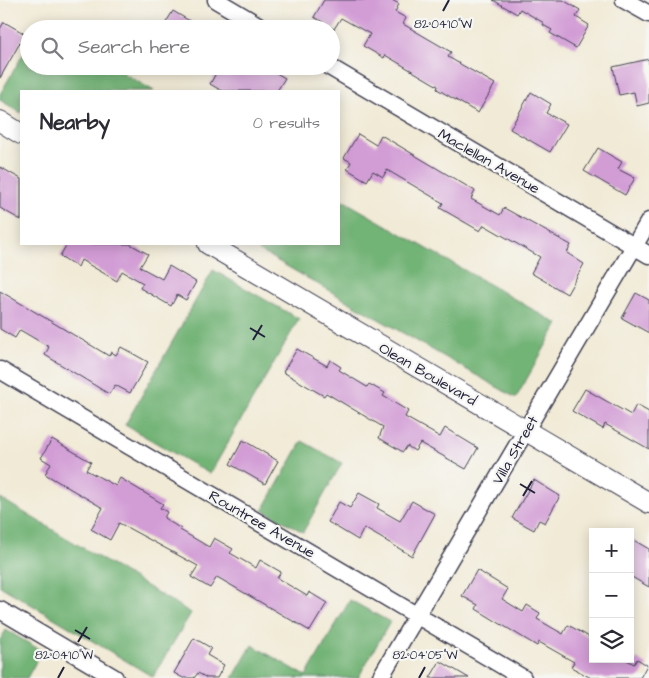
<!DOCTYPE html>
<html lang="en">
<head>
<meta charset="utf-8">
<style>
	body { margin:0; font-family:"Architects Daughter",sans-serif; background:#f7f7f7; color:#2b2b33 }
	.controls { position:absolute; right:15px; bottom:15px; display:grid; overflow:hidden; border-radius:0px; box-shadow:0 2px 12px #0003 }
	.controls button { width:45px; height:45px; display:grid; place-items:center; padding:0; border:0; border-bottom:1px solid #e1e1e2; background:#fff; color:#2b2b33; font:25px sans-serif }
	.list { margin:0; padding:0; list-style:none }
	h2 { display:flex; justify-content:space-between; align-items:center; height:65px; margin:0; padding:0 20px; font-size:21px }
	h2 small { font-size:16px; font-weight:400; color:#7c7c81 }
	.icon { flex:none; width:28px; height:28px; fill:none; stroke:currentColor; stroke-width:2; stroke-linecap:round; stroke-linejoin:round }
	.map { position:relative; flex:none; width:649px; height:678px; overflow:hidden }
	.search { position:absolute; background:#fff; box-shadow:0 2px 12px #0003; left:20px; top:20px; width:320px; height:55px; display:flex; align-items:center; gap:12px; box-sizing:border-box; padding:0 18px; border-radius:28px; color:#7c7c81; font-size:19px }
	.panel { position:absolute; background:#fff; box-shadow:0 2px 12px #0003; left:20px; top:90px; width:320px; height:155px; border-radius:0px }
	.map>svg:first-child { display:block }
	.forest { fill:#72b376; stroke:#4a6a58 }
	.building { fill:#d29cd5 }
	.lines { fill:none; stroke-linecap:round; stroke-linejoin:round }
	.minor-casing { stroke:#414052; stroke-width:19 }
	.tertiary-casing { stroke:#414052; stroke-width:22 }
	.minor { stroke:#fff; stroke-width:16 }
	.tertiary { stroke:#fff; stroke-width:20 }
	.ticks { fill:none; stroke:#22223b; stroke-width:2 }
	.labels { text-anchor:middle; stroke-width:4.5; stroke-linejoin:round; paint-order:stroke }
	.street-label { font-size:15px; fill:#22223b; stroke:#f6f6f2 }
	.ticks-label { font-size:12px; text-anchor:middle; fill:#22223b; stroke:#f6f6f2; stroke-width:4.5; stroke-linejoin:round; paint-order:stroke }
</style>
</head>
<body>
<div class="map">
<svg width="649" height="678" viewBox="0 0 649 678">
	<rect width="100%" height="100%" fill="#f6f6f2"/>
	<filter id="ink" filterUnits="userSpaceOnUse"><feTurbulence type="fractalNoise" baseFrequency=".02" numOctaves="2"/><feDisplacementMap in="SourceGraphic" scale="10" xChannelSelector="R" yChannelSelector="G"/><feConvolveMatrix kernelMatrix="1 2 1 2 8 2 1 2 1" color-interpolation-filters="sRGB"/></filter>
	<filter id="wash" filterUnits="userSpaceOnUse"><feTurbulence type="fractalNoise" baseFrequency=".0096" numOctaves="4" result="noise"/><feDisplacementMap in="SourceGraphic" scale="20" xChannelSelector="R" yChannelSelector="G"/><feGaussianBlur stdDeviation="1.12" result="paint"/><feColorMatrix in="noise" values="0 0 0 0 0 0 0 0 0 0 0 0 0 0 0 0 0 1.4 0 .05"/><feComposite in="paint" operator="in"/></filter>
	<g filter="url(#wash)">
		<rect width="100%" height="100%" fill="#f1ead6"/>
		<path class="forest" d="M29 44V66H111L154 91H21V113L0 100V94Z
			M339 198 558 324 516 398 248 244H339Z
			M213 270 299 319 210 474 125 425Z
			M302 441 342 463 303 532 263 510Z
			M0 498 191 613 153 677 0 586Z
			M350 600 390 622 358 678H233L252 645 306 676Z
			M6 630 42 651 27 678H0V640Z"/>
		<g id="blocks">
			<path class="building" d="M324 0H392L399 4 395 12 406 18 403 24 451 52 448 57 495 84 478 113 437 89 438 86 385 55 384 58 363 46 370 34 341 18 334 29 314 17Z
				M493 0H563L580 10 576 17 589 25 576 48 550 33 552 30 543 25 544 23 520 9 517 14Z
				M173 11 203 29H162Z
				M4 22 25 34 0 78V29Z
				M649 59V103L637 106 634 92 619 95 613 67Z
				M220 66H264L285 78 277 91H222L210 84Z
				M531 92 551 104 546 113 567 124 550 152 510 129Z
				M358 134 376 145 381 135 475 191 471 199 500 215 504 208 571 245 567 253 584 264 567 294 531 273 540 257 484 225 480 231 440 208 443 203 387 170 383 177 373 171 367 181 347 169 351 162 344 158Z
				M598 148 622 162 618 169 635 178 625 195 584 171Z
				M0 167 21 179V220L0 208Z
				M67 244H130L148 254 140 267 162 279 169 266 196 282 186 300 177 295 171 306 140 288 143 283 122 271 117 281 81 260 78 267 60 256Z
				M0 291 109 356 111 352 116 355 121 347 148 362 130 393 115 385 109 394 45 355 49 347 20 330 15 338 0 329Z
				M636 293 649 300V333L622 318Z
				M297 349 327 366 330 360 341 367 339 370 367 387 369 384 385 393 383 396 408 411 405 417 440 437 445 428 478 448 466 469 420 443 415 451 407 446 403 452 379 438 383 427 326 393 324 396 283 372Z
				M585 389 631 415 636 405 649 412V449L605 424 603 429 572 411Z
				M52 439 91 462 86 470 116 486 120 478 163 504 160 508 167 512 164 518 181 529 180 530 209 547 214 538 233 549 230 553 256 568 260 560 281 572 277 578 307 596 309 592 327 603 310 631 217 577 210 588 191 577 198 566 119 523 110 540 91 529 103 508 45 474 51 464 41 458Z
				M243 440 278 461 265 484 230 464Z
				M534 480 560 496 545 523 539 520 534 530 512 518Z
				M359 493 379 504 377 508 400 521 412 501 435 514 412 556 364 528 358 540 328 522 339 502 350 508Z
				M630 538 649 549V587L630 576Z
				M477 570 508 589 502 599 523 612 527 605 540 613 537 619 563 634 568 625 593 639V659H625L634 664 637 659 647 665 640 678H591L571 667 574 662 539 642 537 646 476 609 478 605 462 596Z
				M194 638 211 648 207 655 224 665 217 678H207L198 673 194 678H183L174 673Z
				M440 661 469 678H430Z"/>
		</g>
	</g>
	<g filter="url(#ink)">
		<use href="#blocks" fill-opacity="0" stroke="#414052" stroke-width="1"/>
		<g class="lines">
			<defs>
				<path id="minor" d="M216 0 265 29
					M624 0 649 14
					M328 66 649 255
					M0 370 523 678
					M0 610 115 678
					M380 678 649 221"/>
				<path id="tertiary" d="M0 121 21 134
					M208 244 649 503"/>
			</defs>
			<use href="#minor" class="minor-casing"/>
			<use href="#tertiary" class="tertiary-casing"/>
			<use href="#minor" class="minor"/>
			<use href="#tertiary" class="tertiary"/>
		</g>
	</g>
	<path class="ticks" d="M443 11 449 0M250 328 265 337M253 340 262 325M520 484 535 493M523 496 532 481M75 630 90 639M78 642 87 627M58 678 64 667M419 678 425 667"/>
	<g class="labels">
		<g class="street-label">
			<text transform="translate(489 161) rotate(30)" y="5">Maclellan Avenue</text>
			<text transform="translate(428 374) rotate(30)" y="5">Olean Boulevard</text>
			<text transform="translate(515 450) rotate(-60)" y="5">Villa Street</text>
			<text transform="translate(262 524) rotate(30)" y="5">Rountree Avenue</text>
		</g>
	</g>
	<g class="ticks-label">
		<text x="443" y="28">82°04'10"W</text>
		<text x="64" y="659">82°04'10"W</text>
		<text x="425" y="659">82°04'05"W</text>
	</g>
</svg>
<div class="controls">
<button>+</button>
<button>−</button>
<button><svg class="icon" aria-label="layers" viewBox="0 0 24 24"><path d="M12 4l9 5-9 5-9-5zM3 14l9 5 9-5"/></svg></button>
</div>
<div class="search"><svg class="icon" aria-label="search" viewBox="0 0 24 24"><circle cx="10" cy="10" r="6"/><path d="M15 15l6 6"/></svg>Search here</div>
<section class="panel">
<h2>Nearby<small>0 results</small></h2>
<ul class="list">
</ul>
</section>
</div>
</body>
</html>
